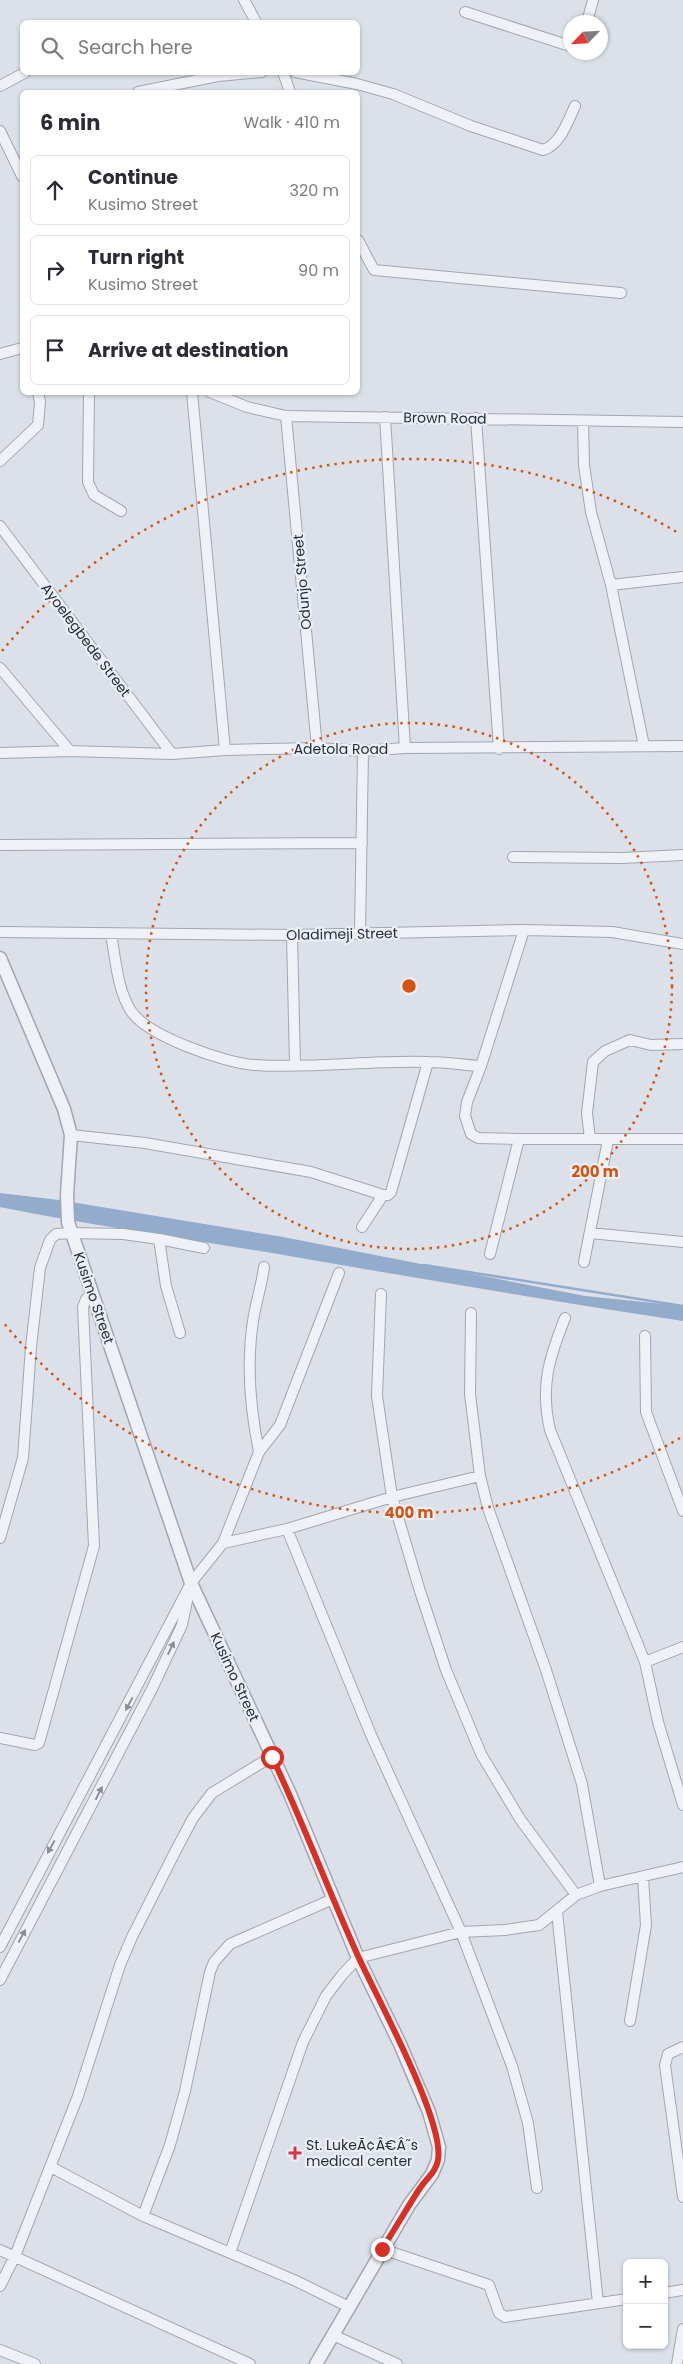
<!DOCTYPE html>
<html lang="en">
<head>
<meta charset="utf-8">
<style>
	body { margin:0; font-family:Poppins,sans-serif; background:#f2f2f3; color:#2b2b33 }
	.controls { position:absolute; right:15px; bottom:15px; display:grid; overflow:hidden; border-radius:8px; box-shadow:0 1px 4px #0004 }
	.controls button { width:45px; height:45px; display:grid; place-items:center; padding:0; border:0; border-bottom:1px solid #e1e1e2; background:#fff; color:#2b2b33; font:25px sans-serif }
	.compass { position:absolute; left:563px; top:15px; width:45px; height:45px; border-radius:50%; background:#fff; box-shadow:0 1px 4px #0004; rotate:245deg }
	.stop { position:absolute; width:15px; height:15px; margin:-11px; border:4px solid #d93025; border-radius:50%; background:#fff }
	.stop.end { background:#d93025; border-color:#fff; box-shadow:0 1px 5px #0008 }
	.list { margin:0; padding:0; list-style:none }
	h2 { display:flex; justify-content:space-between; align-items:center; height:65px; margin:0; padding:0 20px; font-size:21px }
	h2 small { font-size:16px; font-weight:400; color:#7c7c81 }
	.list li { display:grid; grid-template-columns:32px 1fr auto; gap:15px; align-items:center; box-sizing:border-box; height:70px; margin:0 10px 10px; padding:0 10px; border:1px solid #e1e1e2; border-radius:8px }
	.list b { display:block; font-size:19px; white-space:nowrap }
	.list p { margin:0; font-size:16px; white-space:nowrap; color:#7c7c81 }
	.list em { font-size:16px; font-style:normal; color:#7c7c81 }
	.icon { flex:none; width:28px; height:28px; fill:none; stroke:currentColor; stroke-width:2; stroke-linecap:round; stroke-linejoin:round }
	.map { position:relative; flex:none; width:683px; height:2364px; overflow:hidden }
	.search { position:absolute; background:#fff; box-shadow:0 1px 4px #0004; left:20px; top:20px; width:340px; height:55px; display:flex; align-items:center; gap:12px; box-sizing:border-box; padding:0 18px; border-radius:8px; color:#7c7c81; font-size:19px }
	.panel { position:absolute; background:#fff; box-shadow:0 1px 4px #0004; left:20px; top:90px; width:340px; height:305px; border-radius:8px }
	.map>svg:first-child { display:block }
	.water { fill:#93accc }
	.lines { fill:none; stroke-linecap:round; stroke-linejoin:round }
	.stream { stroke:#93accc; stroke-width:2.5 }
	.minor-casing { stroke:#a1a7b2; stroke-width:12 }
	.tertiary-casing { stroke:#a1a7b2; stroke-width:15 }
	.minor { stroke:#eff1f6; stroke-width:10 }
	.tertiary { stroke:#eff1f6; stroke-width:12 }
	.oneway { fill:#8a8f9b }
	.route { stroke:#d93025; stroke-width:6 }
	.ring { fill:none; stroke:#d45511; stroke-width:2.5; stroke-dasharray:2.5 5 }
	.poi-dot { fill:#db3345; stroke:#eceff6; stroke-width:2 }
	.labels { text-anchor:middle; stroke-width:4.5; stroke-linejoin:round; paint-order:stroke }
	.street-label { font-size:14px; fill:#252d40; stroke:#eceff6 }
	.poi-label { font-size:14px; fill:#252d40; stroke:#eceff6; text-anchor:start }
	.centre { fill:#d45511; stroke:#eceff6; stroke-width:2.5 }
	.ring-label { font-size:15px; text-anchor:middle; font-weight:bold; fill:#d45511; stroke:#eceff6; stroke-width:4.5; stroke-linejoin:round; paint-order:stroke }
</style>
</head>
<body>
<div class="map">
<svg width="683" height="2364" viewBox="0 0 683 2364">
	<rect width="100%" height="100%" fill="#dce0e8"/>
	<path class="water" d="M0 1193 59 1200 283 1237 585 1296 683 1306V1321C546 1300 409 1277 272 1253 181 1238 90 1225 0 1207Z"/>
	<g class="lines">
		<path class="stream" d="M424 1265 683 1306"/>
		<defs>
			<path id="minor" d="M244 0 256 22
				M465 12 570 46
				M587 22 593 0
				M283 72 290 92
				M295 72 357 84 393 94 471 126 543 150C560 145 568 121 575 106
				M0 86 26 72
				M138 92 218 76 262 72
				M0 131 22 176
				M358 240 374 270 621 293
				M0 354 22 348
				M89 392 88 482 94 495 121 511
				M192 392 225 750
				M210 392 247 407 286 416 683 422
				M286 416 317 748
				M385 417 405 748
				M476 418 499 749
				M583 421 584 465 591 512 611 585 644 746
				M0 461 38 425 40 402 38 392
				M0 526 172 754
				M611 585 683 577
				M0 668 70 751
				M0 753 70 751 172 754 225 750 317 748 363 751 405 748 683 746
				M0 845 362 843
				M513 857 622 858 683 855
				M524 930 481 1066 467 1102 465 1116 471 1134 478 1138 519 1139H683
				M0 932 292 935 524 930 612 932 683 944
				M360 933 363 751
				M111 935C116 960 117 989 131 1011 147 1036 225 1063 254 1065 312 1069 370 1060 428 1062 446 1062 464 1065 481 1066
				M292 935 295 1065
				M71 1135 145 1143 311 1172 383 1195H388L391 1192 428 1062
				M590 1139 587 1113 593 1062 605 1051 630 1040 651 1045 683 1044
				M362 1227 383 1195
				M590 1233 683 1242
				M159 1239 204 1248
				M490 1254 519 1139
				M584 1262 608 1140
				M381 1294 377 1396 392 1497 419 1588 446 1670 481 1754 520 1819 576 1895
				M471 1313 470 1394 480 1476 488 1508 546 1670 582 1784 600 1886
				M565 1318C549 1358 540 1387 550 1430L645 1662 658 1722 683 1805
				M645 1336 646 1412 683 1511
				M259 1452C250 1408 246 1360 254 1315 257 1299 262 1283 264 1267
				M287 1529 371 1735 461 1932 512 2066 528 2123 537 2188
				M0 1538 23 1458 31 1347 40 1268 50 1240 56 1234 72 1233 123 1234 159 1239 166 1286 180 1333
				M223 1543 287 1529 392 1497 480 1476
				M645 1662 683 1647
				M0 1738 35 1745 39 1743 94 1546 83 1307 86 1299 92 1294
				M557 1912 598 2303
				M0 1947 191 1583 223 1543 259 1452 280 1425 339 1273
				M0 1980 152 1689 182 1625 188 1596
				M630 2021 646 1925 643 1877
				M683 2047 668 2054 665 2065 683 2197
				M51 2167 143 2216 294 2280 349 2307
				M143 2216 170 2145 185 2091 210 1972 214 1962 230 1944 333 1899
				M382 2249 489 2285 499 2313 505 2317 627 2299
				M0 2250 250 2364
				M230 2253 303 2042 326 1996 342 1975 358 1958 461 1932 505 1930 539 1925 576 1895 600 1886 683 1867
				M0 2286 15 2256 78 2096 120 1965 132 1937 175 1852 193 1818 212 1793 271 1757
				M664 2293 683 2290
				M333 2335 397 2364
				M0 2350 35 2364
				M677 2364 683 2329"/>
			<path id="tertiary" d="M0 958 64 1109 71 1135 67 1195 68 1222 191 1583 290 1794 358 1958 400 2044 429 2112 439 2147 438 2160 432 2174 409 2205 316 2364"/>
		</defs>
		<use href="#minor" class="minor-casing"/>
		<use href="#tertiary" class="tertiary-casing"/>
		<use href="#minor" class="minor"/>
		<use href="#tertiary" class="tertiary"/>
	</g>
	<defs><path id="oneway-solid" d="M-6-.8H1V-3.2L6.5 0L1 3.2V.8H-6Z" transform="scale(1.25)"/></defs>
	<g class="oneway">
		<use href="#oneway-solid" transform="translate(171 1648) rotate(-65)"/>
		<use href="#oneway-solid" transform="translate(129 1704) rotate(118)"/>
		<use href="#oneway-solid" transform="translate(99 1793) rotate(-63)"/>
		<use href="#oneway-solid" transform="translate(51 1847) rotate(119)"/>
		<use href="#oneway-solid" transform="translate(22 1936) rotate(-62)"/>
	</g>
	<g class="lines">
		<path class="route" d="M272 1757C303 1822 328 1890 358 1956 376 1996 445 2121 438 2160 436 2172 427 2178 420 2188 407 2208 395 2229 382 2249"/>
	</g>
	<g class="ring">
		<circle cx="409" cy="986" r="263"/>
		<path d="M680 1438A527 527 0 0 1 2 1321M2 651A527 527 0 0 1 680 534"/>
	</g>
	<path class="poi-dot" d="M292.5 2145.5h5v5h5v5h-5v5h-5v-5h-5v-5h5z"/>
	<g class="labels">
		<g class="street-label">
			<text transform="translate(445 418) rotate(1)" y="5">Brown Road</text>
			<text transform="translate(302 582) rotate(-95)" y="5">Odunjo Street</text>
			<text transform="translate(86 640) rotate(53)" y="5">Ayoelegbede Street</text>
			<text x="341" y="754">Adetola Road</text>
			<text transform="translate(342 934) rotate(-1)" y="5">Oladimeji Street</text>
			<text transform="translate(94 1298) rotate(71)" y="5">Kusimo Street</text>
			<text transform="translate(235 1677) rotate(65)" y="5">Kusimo Street</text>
		</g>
		<g class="poi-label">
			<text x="306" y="2150">St. LukeÃ¢Â€Â˜s<tspan x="306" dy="16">medical center</tspan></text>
		</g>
	</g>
	<circle cx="409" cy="986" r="8" class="centre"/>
	<g class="ring-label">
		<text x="595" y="1177">200 m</text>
		<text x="409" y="1518">400 m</text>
	</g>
</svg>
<div class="controls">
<button>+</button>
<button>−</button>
</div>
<svg class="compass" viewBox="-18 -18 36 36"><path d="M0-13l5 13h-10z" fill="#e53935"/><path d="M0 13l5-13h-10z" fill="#7c7c81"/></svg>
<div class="stop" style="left:272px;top:1757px"></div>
<div class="stop end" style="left:382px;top:2249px"></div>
<div class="search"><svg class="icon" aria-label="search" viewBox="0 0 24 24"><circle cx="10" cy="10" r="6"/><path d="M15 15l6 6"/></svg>Search here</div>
<section class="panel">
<h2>6 min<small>Walk · 410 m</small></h2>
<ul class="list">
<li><svg class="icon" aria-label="ahead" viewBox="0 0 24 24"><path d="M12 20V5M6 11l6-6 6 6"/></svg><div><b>Continue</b><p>Kusimo Street</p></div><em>320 m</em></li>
<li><svg class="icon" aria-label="right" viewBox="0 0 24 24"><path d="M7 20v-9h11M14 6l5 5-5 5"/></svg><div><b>Turn right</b><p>Kusimo Street</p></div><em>90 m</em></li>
<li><svg class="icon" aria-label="arrive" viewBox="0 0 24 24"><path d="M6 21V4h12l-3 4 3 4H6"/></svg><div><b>Arrive at destination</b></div></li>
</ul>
</section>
</div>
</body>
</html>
